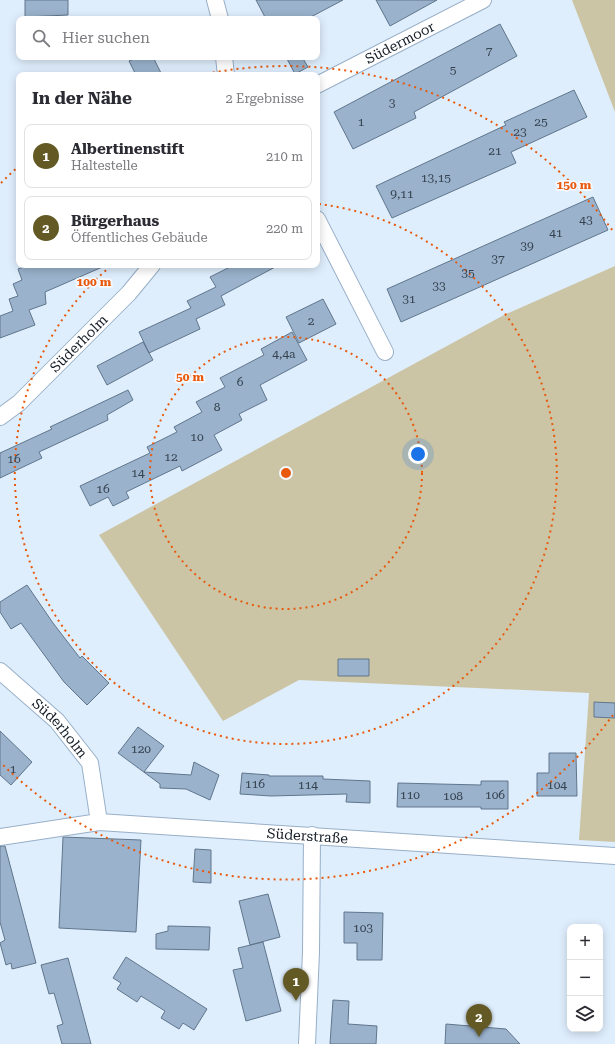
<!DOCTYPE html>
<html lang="de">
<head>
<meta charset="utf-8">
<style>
	body { margin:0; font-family:"Roboto Serif",serif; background:#f7f7f7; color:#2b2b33 }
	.controls { position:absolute; right:12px; bottom:12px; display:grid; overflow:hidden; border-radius:8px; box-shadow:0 2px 10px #0003 }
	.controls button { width:36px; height:36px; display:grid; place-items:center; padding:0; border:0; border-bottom:1px solid #e1e1e2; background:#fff; color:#2b2b33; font:20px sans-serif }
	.you { position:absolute; left:418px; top:454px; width:14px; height:14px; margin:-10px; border:3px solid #fff; border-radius:50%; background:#1a73e8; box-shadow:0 0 0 6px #1a73e833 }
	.badge { display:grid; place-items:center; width:26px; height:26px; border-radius:50%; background:#635925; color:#fff; font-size:13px; font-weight:700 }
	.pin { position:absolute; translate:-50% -33px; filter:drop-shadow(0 1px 2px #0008) }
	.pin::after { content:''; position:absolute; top:21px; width:14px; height:12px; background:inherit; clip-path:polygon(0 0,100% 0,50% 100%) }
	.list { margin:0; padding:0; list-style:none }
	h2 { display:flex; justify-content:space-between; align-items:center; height:52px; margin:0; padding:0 16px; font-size:17px }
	h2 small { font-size:13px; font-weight:400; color:#7c7c81 }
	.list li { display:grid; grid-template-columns:26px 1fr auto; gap:12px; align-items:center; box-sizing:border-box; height:64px; margin:0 8px 8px; padding:0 8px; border:1px solid #e1e1e2; border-radius:8px }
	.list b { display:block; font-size:15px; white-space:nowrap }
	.list p { margin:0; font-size:13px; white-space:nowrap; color:#7c7c81 }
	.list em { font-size:13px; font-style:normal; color:#7c7c81 }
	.icon { flex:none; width:22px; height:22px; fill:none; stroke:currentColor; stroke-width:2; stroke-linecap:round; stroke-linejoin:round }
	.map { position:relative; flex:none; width:615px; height:1044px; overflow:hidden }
	.search { position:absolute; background:#fff; box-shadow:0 2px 10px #0003; left:16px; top:16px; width:304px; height:44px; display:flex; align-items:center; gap:10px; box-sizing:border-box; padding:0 14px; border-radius:8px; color:#7c7c81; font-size:15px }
	.panel { position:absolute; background:#fff; box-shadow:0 2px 10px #0003; left:16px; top:72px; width:304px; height:196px; border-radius:8px }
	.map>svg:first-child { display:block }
	.green { fill:#cbc5a5 }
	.building { fill:#9ab2cc; stroke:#60768c }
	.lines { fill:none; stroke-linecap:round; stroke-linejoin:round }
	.minor-casing { stroke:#98afc7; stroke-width:18 }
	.minor { stroke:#fff; stroke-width:16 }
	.ring { fill:none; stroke:#e8590c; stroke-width:2; stroke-dasharray:2 4 }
	.labels { text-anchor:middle; stroke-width:3.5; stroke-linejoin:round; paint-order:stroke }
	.number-label { font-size:12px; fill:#35424f }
	.street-label { font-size:14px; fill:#131c25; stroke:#f5f9ff }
	.centre { fill:#e8590c; stroke:#f5f9ff; stroke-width:2 }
	.ring-label { font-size:12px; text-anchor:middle; font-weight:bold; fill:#e8590c; stroke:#f5f9ff; stroke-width:3.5; stroke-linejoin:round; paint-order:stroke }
</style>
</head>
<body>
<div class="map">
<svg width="615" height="1044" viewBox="0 0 615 1044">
	<rect width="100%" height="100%" fill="#dfeefd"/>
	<path class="green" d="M572 0H615V112Z
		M615 266V842L579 840 589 693 299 680 223 721 99 535 504 315Z"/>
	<path class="building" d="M25 0H68V15L25 17Z
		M256 0H343L307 19H266Z
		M376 0H437L390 26Z
		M500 24 517 56 414 112 416 118 353 149 334 112Z
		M137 57H153L162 75H136L129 61Z
		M286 57H302L308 67 295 74Z
		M574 90 587 117 511 152 516 163 392 218 376 186 506 125 504 122Z
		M593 197 608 230 401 322 387 289Z
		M30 265H107L45 292 46 304 29 310 35 325 0 338V316L13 311 9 299 18 296 13 284 22 280 18 269Z
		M234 265H279L221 296 225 305 196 319 200 329 149 353 139 332 191 308 187 301 216 287 210 277Z
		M323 299 336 324 299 343 286 317Z
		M292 332 307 360 260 385 267 400 239 414 242 420 214 435 222 450 182 471 180 466 126 492 129 498 113 506 108 497 90 506 80 486 150 453 147 447 177 432 174 427 202 412 196 402 225 387 220 378 264 355 261 349Z
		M143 342 153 360 107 385 97 366Z
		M128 390 133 400 107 415 108 420 39 452 42 458 0 478V453L52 429 50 427Z
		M27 585 53 623 80 658 82 656 109 683 87 705 64 682 21 623 11 629 0 612V602Z
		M338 659H369V676H338Z
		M594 702 615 703V718L594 717Z
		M138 727 164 746 144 772 191 775 194 762 219 775 210 800 186 789 160 788V784L118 753Z
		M0 731 32 762 11 785 0 775Z
		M549 753H576L577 796H537V773H549Z
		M242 773 269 775V776H323V779L370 781V803L346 802 347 794 271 796 240 794Z
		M481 781H508V809H481V807H397L398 783 481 785Z
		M63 837 141 840 136 932 59 928Z
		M0 846H5L36 963 12 969 11 963 6 965 0 943 5 940 0 922Z
		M195 849 211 850V883L193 882Z
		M268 894 280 937 250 945 239 901Z
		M344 912 383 913 382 960H357V943H344Z
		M168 926 210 927 209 950 156 949V934L168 931Z
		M263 942 281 1011 246 1021 233 970 243 968 238 948Z
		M126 957 207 1009 194 1030 183 1023 179 1029 161 1018 165 1011 141 996 137 1002 117 989 121 983 113 978Z
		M68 958 91 1044H62L57 1026 63 1024 54 993 49 994 41 965Z
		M333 1000 349 1001 348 1024 377 1026 376 1044H330Z
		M446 1024 506 1029 520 1044H445Z"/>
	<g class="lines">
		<defs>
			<g id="minor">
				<path d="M215 0 220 19"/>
				<path d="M224 57 226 75"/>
				<path id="s1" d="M317 85 483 0"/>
				<path d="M317 219 385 352"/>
				<path id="s2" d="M0 417 19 403 129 293 152 265"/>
				<path id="s3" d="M0 671 57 721 90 763 99 822"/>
				<path id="s4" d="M0 837 99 822 615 856"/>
				<path d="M307 1044 311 952 312 835"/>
			</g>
		</defs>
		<use href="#minor" class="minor-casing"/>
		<use href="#minor" class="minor"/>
	</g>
	<g class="ring">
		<circle cx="286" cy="473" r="136"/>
		<path d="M319 204A271 271 0 1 1 112 265"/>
		<path d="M613 715A407 407 0 0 1 1 763M1 183A407 407 0 0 1 19 166M201 75A407 407 0 0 1 613 231"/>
	</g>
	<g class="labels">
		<g class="number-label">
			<text x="489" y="55">7</text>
			<text x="453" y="74">5</text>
			<text x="392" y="107">3</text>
			<text x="361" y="126">1</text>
			<text x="541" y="126">25</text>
			<text x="520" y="136">23</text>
			<text x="495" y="155">21</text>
			<text x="436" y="182">13,15</text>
			<text x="402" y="198">9,11</text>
			<text x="586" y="224">43</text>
			<text x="556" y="237">41</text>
			<text x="527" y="250">39</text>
			<text x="498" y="263">37</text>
			<text x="468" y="277">35</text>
			<text x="439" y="290">33</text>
			<text x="409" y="303">31</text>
			<text x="311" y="325">2</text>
			<text x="284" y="358">4,4a</text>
			<text x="240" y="386">6</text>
			<text x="217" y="411">8</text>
			<text x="197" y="441">10</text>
			<text x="171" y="461">12</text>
			<text x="14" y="463">16</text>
			<text x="138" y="477">14</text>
			<text x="103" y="493">16</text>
			<text x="141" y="753">120</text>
			<text x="13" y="773">1</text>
			<text x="255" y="788">116</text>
			<text x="308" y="789">114</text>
			<text x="557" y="789">104</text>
			<text x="410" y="799">110</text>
			<text x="495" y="799">106</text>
			<text x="453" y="800">108</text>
			<text x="363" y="932">103</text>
		</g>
		<g class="street-label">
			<text dy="5" stroke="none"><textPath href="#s1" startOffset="93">Südermoor</textPath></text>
			<text dy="5" stroke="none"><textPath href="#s2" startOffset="108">Süderholm</textPath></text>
			<text dy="5" stroke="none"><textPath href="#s3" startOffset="83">Süderholm</textPath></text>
			<text dy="5" stroke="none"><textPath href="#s4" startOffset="309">Süderstraße</textPath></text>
		</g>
	</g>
	<circle cx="286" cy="473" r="6" class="centre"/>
	<g class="ring-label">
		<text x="574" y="189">150 m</text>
		<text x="94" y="286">100 m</text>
		<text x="190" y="381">50 m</text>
	</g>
</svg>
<div class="controls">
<button>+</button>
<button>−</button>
<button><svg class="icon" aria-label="layers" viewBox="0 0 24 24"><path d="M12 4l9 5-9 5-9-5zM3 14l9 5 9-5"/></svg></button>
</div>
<div class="you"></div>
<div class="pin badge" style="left:296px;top:1001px">1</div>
<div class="pin badge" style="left:479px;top:1037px">2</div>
<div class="search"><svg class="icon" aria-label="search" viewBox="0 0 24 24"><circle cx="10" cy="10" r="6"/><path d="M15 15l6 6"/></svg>Hier suchen</div>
<section class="panel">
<h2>In der Nähe<small>2 Ergebnisse</small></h2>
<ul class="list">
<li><span class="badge">1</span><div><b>Albertinenstift</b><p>Haltestelle</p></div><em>210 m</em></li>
<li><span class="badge">2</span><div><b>Bürgerhaus</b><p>Öffentliches Gebäude</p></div><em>220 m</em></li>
</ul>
</section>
</div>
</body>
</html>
